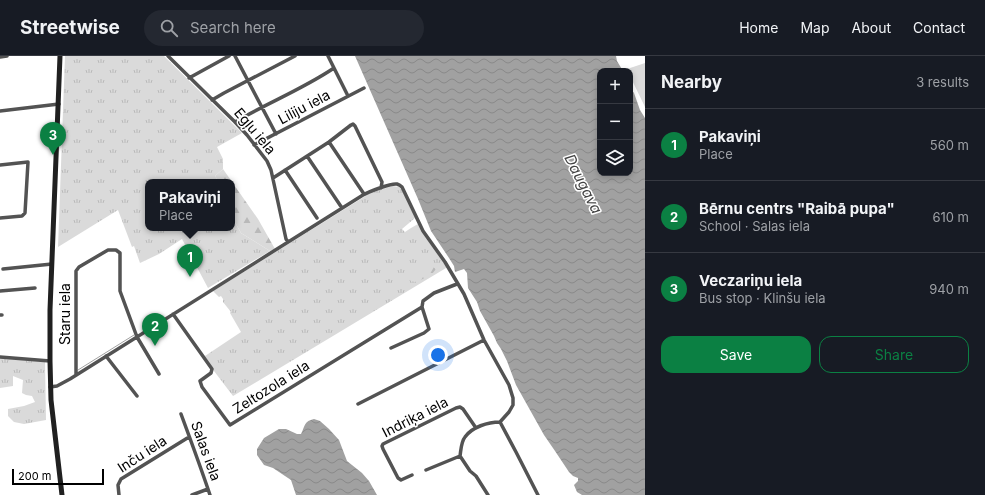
<!DOCTYPE html>
<html lang="en">
<head>
<meta charset="utf-8">
<style>
	body { margin:0; font-family:Inter,sans-serif; background:#242831; color:#f1f3f6 }
	.controls { position:absolute; right:12px; top:12px; display:grid; overflow:hidden; border-radius:8px; box-shadow:0 2px 6px #0003 }
	.controls button { width:36px; height:36px; display:grid; place-items:center; padding:0; border:0; border-bottom:1px solid #363941; background:#171b24; color:#f1f3f6; font:20px sans-serif }
	.scale { position:absolute; left:12px; bottom:10px; width:92px; box-sizing:border-box; padding-left:4px; border:2px solid #000; border-top:0; font-size:11px; line-height:14px; white-space:nowrap; color:#000; -webkit-text-stroke:3px #fff; paint-order:stroke }
	.you { position:absolute; left:438px; top:299px; width:14px; height:14px; margin:-10px; border:3px solid #fff; border-radius:50%; background:#1a73e8; box-shadow:0 0 0 6px #1a73e833 }
	.badge { display:grid; place-items:center; width:26px; height:26px; border-radius:50%; background:#0b8043; color:#fff; font-size:13px; font-weight:700 }
	.pin { position:absolute; translate:-50% -33px; filter:drop-shadow(0 1px 2px #0008) }
	.pin::after { content:''; position:absolute; top:21px; width:14px; height:12px; background:inherit; clip-path:polygon(0 0,100% 0,50% 100%) }
	.popup { position:absolute; left:145px; top:123px; width:90px; height:52px; box-sizing:border-box; display:grid; place-content:center; border-radius:8px; background:#171b24; filter:drop-shadow(0 1px 3px #0005); font-size:13px; white-space:nowrap; color:#9ea1a6 }
	.popup b { font-size:15px; color:#f1f3f6 }
	.popup::after { content:''; position:absolute; left:50%; top:100%; margin-left:-8px; border:8px solid transparent; border-top-color:#171b24 }
	.list { margin:0; padding:0; list-style:none }
	h2 { display:flex; justify-content:space-between; align-items:center; height:52px; margin:0; padding:0 16px; font-size:17px }
	h2 small { font-size:13px; font-weight:400; color:#9ea1a6 }
	.list li { display:grid; grid-template-columns:26px 1fr auto; gap:12px; align-items:center; box-sizing:border-box; height:72px; padding:0 16px; border-top:1px solid #363941 }
	.list b { display:block; font-size:15px; white-space:nowrap }
	.list p { margin:0; font-size:13px; white-space:nowrap; color:#9ea1a6 }
	.list em { font-size:13px; font-style:normal; color:#9ea1a6 }
	.actions { display:flex; gap:8px; padding:12px 16px }
	.actions a { flex:1; padding:9px 0; border:1px solid #0b8043; border-radius:12px; text-align:center; font-size:14px; color:#0b8043 }
	.actions .main { background:#0b8043; color:#fff }
	.icon { flex:none; width:22px; height:22px; fill:none; stroke:currentColor; stroke-width:2; stroke-linecap:round; stroke-linejoin:round }
	.map { position:relative; flex:none; width:645px; height:439px; overflow:hidden }
	header { display:flex; align-items:center; gap:24px; box-sizing:border-box; height:56px; padding:0 20px; background:#171b24; border-bottom:1px solid #363941 }
	header strong { font-size:19px }
	nav { display:flex; gap:22px; margin-inline-start:auto; font-size:14px }
	.search { width:280px; height:36px; background:#242831; display:flex; align-items:center; gap:10px; box-sizing:border-box; padding:0 14px; border-radius:22px; color:#9ea1a6; font-size:15px }
	main { display:flex }
	aside { flex:1; background:#171b24 }
	.map>svg:first-child { display:block }
	.grass { fill:url(#grass-tufts) }
	.forest { fill:url(#forest-firs) }
	.park { fill:#dadada }
	.water { fill:url(#water-waves) }
	.lines { fill:none; stroke-linecap:round; stroke-linejoin:round }
	.stream { stroke:#a1a1a1; stroke-width:1 }
	.street { stroke:#535353; stroke-width:3.5 }
	.secondary { stroke:#202020; stroke-width:5 }
	.labels { text-anchor:middle; stroke-width:3; stroke-linejoin:round; paint-order:stroke }
	.street-label { font-size:14px; fill:#000; stroke:#fff }
	.water-label { font-size:15px; font-style:italic; fill:#424242; stroke:#fff }
</style>
</head>
<body>
<header>
<strong>Streetwise</strong>
<div class="search"><svg class="icon" aria-label="search" viewBox="0 0 24 24"><circle cx="10" cy="10" r="6"/><path d="M15 15l6 6"/></svg>Search here</div>
<nav><a>Home</a><a>Map</a><a>About</a><a>Contact</a></nav>
</header>
<main>
<div class="map">
<svg width="645" height="439" viewBox="0 0 645 439">
	<defs>
		<pattern id="grass-tufts" width="24" height="20" patternUnits="userSpaceOnUse"><rect width="24" height="20" fill="#dadada"/><path d="M3 7l-1-3M5 7V3M7 7l1-3M15 17l-1-3M17 17v-4M19 17l1-3" fill="none" stroke="#b9b9b9"/></pattern>
		<pattern id="forest-firs" width="22" height="20" patternUnits="userSpaceOnUse"><rect width="22" height="20" fill="#dadada"/><path d="M5 1l3.5 6h-7zM16 11l3.5 6h-7z" fill="#b9b9b9"/></pattern>
		<pattern id="water-waves" width="16" height="10" patternUnits="userSpaceOnUse"><rect width="16" height="10" fill="#a1a1a1"/><path d="M0 5q4-4 8 0t8 0" fill="none" stroke="#898989"/></pattern>
	</defs>
	<rect width="100%" height="100%" fill="#fff"/>
	<path class="grass" d="M65 0H164L242 77 217 91 223 103V113L215 120 219 126H148V172H232V161L241 177 270 195 208 232 182 183 159 198 140 207 134 190 132 191 118 154 58 191Z
		M393 130 399 131 402 134 415 162 402 173 405 176 411 172 418 168 447 211 446 212 233 340 214 315 212 311 205 300 241 276 230 257 231 256 223 246V243L221 240 219 241 213 235 372 136Z
		M0 302 45 306 46 364 24 368 14 366 8 360V353L24 350 35 346 32 340 26 339 22 337 23 324 13 320V330L0 332Z"/>
	<path class="forest" d="M223 113 258 163 275 193 270 195 241 177 232 161V126H219L215 120Z
		M429 208 436 213 432 218 417 226 410 225 416 219 418 214Z"/>
	<path class="park" d="M645 7V51L630 20V15H627V13Z"/>
	<path class="water" d="M355 0H616L617 5 623 15H600V117H630V32L634 37 640 54 645 62V439H582L577 436 574 429 578 425V422L573 420 569 416 555 395 544 379 516 329 507 305 501 293 497 287 494 280 480 255 477 246 468 232 467 217 464 213 455 216 454 210 449 202 431 175 418 143Z
		M314 363 320 365 329 373 339 384 347 405 362 417 369 425 377 439H296L291 424 273 412 264 409 257 399V393L264 382 279 373H286L297 378H301C305 370 304 365 314 363Z"/>
	<g class="lines">
		<path class="stream" d="M78 314 134 279"/>
		<path class="street" d="M168 0 235 66 247 79 267 105 271 114 286 183 288 186
			M235 0 276 78
			M328 0 348 40
			M0 1 7 0
			M189 22 229 0
			M212 44 224 37 295 0
			M0 55 59 48
			M235 66C267 47 303 33 334 12
			M329 86 364 138
			M254 89 364 32
			M307 100 342 152
			M0 109 28 106 25 157 22 160 0 162
			M285 114 317 162
			M273 122 329 86 351 69 353 68 355 70 382 126 381 132
			M3 213 52 208
			M0 235 35 232
			M422 251 423 245 434 237 457 228
			M173 258 212 313 211 317 200 325 202 331 230 369 422 251
			M0 259H2
			M391 292 424 277 429 273 422 251
			M106 300 137 340
			M0 301 50 305
			M76 319V215L79 211 108 194H116L120 197V235L137 281 159 318
			M50 331 57 330 70 323 363 139C368 136 391 127 397 128 400 129 400 129 402 131L423 175 445 206 464 238 484 284 509 329 513 342V349L509 356 500 366C488 366 472 371 465 381 461 386 461 394 460 400
			M358 348 484 284
			M181 358C191 385 201 412 210 439
			M500 366 516 396 538 439
			M460 400 470 415 476 420 488 439
			M426 414 460 400
			M412 419 401 424 398 422 383 393 382 390 383 388 456 352 460 351 463 353 476 372
			M119 439 118 429 121 423 189 381
			M192 439 208 433"/>
		<path class="secondary" d="M60 0 50 254V305L51 344 62 439"/>
	</g>
	<g class="labels">
		<g class="street-label">
			<text transform="translate(304 51) rotate(-28)" y="5">Liliju iela</text>
			<text transform="translate(255 75) rotate(50)" y="5">Egļu iela</text>
			<text transform="translate(65 258) rotate(-90)" y="5">Staru iela</text>
			<text transform="translate(271 331) rotate(-32)" y="5">Zeltozola iela</text>
			<text transform="translate(415 361) rotate(-27)" y="5">Indriķa iela</text>
			<text transform="translate(206 395) rotate(70)" y="5">Salas iela</text>
			<text transform="translate(142 398) rotate(-33)" y="5">Inču iela</text>
		</g>
		<g class="water-label">
			<text transform="translate(583 128) rotate(63)" y="5">Daugava</text>
		</g>
	</g>
</svg>
<div class="controls">
<button>+</button>
<button>−</button>
<button><svg class="icon" aria-label="layers" viewBox="0 0 24 24"><path d="M12 4l9 5-9 5-9-5zM3 14l9 5 9-5"/></svg></button>
</div>
<div class="scale">200 m</div>
<div class="you"></div>
<div class="pin badge" style="left:190px;top:221px">1</div>
<div class="popup"><b>Pakaviņi</b>Place</div>
<div class="pin badge" style="left:155px;top:290px">2</div>
<div class="pin badge" style="left:53px;top:99px">3</div>
</div>
<aside>
<h2>Nearby<small>3 results</small></h2>
<ul class="list">
<li><span class="badge">1</span><div><b>Pakaviņi</b><p>Place</p></div><em>560 m</em></li>
<li><span class="badge">2</span><div><b>Bērnu centrs &quot;Raibā pupa&quot;</b><p>School · Salas iela</p></div><em>610 m</em></li>
<li><span class="badge">3</span><div><b>Veczariņu iela</b><p>Bus stop · Klinšu iela</p></div><em>940 m</em></li>
</ul>
<div class="actions"><a class="main">Save</a><a>Share</a></div>
</aside>
</main>
</body>
</html>
